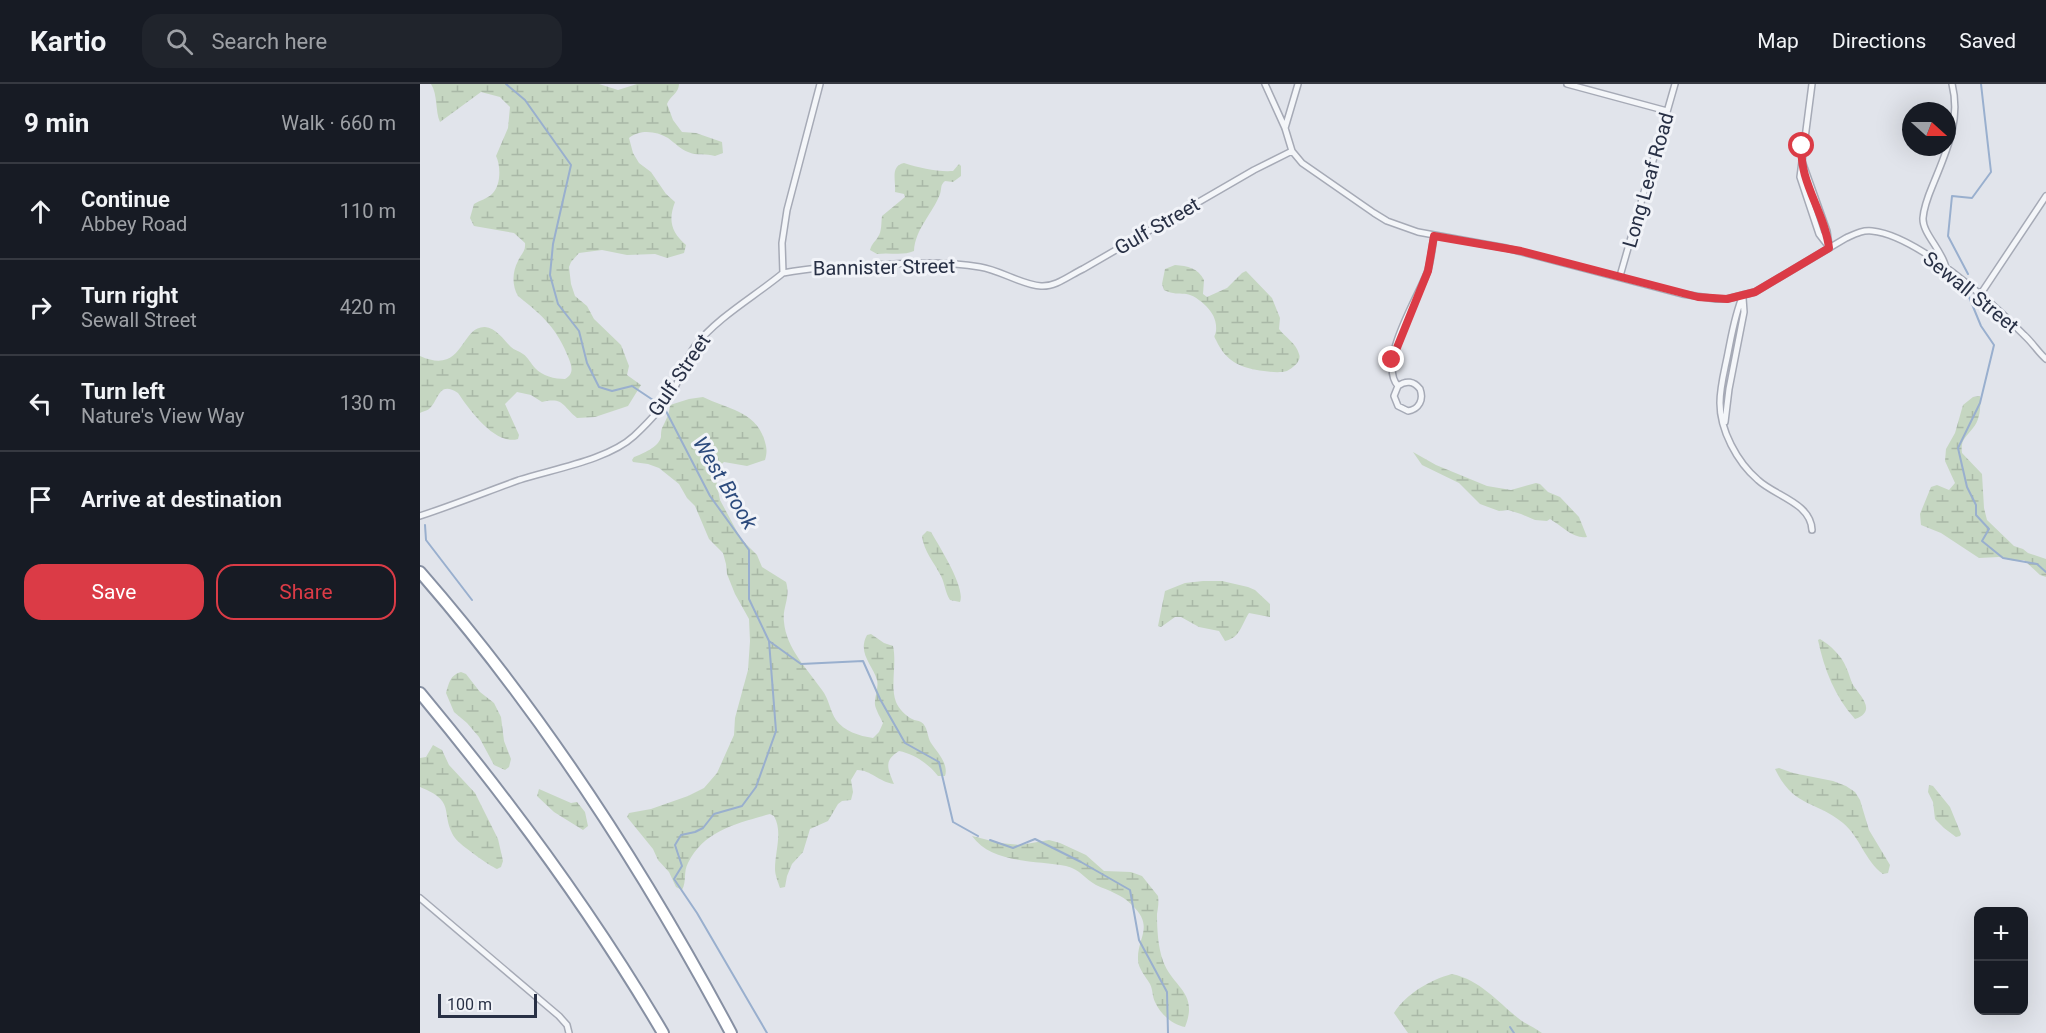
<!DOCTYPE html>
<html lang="en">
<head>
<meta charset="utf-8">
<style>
	body { margin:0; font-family:Roboto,sans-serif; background:#20242c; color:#f1f3f6 }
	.controls { position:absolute; right:18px; bottom:18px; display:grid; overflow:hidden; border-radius:12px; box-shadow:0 6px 24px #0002 }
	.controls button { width:54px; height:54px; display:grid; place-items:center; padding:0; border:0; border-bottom:2px solid #363941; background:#171b24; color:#f1f3f6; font:30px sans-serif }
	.compass { position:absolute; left:1482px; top:18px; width:54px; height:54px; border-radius:50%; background:#171b24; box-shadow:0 6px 24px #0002; rotate:111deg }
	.scale { position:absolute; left:18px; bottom:15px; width:99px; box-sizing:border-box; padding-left:6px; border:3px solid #283045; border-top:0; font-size:16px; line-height:21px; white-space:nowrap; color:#283045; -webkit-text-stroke:4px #f1f3f8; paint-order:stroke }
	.stop { position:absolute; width:18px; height:18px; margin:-14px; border:4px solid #db3b46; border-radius:50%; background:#fff }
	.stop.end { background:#db3b46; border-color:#fff; box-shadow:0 2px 6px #0008 }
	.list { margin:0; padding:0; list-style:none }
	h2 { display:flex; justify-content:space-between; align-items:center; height:78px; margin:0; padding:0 24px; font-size:26px }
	h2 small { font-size:20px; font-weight:400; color:#9ea1a6 }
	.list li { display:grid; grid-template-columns:39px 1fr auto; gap:18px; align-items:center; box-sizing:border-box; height:96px; padding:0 24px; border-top:2px solid #363941 }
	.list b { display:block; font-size:22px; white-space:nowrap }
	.list p { margin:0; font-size:20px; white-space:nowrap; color:#9ea1a6 }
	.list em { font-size:20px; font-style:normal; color:#9ea1a6 }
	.actions { display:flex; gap:12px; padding:18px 24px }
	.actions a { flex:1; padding:14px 0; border:2px solid #db3b46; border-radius:18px; text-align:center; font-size:21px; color:#db3b46 }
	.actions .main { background:#db3b46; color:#fff }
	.icon { flex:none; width:33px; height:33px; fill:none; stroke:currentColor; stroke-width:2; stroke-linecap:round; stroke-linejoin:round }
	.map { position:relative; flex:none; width:1626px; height:949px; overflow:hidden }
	header { display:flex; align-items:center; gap:36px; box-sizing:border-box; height:84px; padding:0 30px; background:#171b24; border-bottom:2px solid #363941 }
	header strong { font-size:28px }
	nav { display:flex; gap:33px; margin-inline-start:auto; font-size:21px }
	.search { width:420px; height:54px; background:#20242c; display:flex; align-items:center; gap:15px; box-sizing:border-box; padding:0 21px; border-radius:18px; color:#9ea1a6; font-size:22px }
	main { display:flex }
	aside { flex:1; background:#171b24 }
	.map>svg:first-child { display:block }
	.wetland { fill:url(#wetland-marsh) }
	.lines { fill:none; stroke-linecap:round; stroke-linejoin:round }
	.stream { stroke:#99afce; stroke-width:2 }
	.minor-casing { stroke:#a6aab6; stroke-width:8 }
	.motorway-casing { stroke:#8790a3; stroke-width:14 }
	.minor { stroke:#f4f6f9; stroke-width:5 }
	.motorway { stroke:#fff; stroke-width:10 }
	.route { stroke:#db3b46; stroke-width:8 }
	.labels { text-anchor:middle; stroke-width:6; stroke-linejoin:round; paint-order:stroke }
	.street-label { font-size:20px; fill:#283045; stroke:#f1f3f8 }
	.water-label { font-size:21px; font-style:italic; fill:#2d4b7d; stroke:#f1f3f8 }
</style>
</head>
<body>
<header>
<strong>Kartio</strong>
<div class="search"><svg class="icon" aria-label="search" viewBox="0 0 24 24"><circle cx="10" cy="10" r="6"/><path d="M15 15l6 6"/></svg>Search here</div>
<nav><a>Map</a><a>Directions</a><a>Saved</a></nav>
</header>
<main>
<aside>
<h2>9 min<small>Walk · 660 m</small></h2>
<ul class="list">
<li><svg class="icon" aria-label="ahead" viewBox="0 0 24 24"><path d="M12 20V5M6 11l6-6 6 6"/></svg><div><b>Continue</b><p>Abbey Road</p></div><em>110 m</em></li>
<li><svg class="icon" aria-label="right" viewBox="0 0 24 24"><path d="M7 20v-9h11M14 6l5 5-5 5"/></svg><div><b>Turn right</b><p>Sewall Street</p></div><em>420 m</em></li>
<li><svg class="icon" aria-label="left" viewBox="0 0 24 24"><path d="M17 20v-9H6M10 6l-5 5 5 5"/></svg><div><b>Turn left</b><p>Nature's View Way</p></div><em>130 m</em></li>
<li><svg class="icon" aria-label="arrive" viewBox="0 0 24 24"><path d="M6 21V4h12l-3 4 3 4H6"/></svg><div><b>Arrive at destination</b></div></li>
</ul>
<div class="actions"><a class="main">Save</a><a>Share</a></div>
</aside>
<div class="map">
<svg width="1626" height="949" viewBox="0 0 1626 949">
	<defs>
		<pattern id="wetland-marsh" width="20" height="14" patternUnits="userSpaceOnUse" patternTransform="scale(1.5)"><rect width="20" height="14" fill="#c5d6c1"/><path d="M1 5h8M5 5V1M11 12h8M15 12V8" fill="none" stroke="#a9b8a7"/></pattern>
	</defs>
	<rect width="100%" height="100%" fill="#e1e4eb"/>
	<path class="wetland" d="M11 0H179L198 6 217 0H259C259 9 250 12 247 20L253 36 262 48 276 49 302 58 303 69 295 72C286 69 277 72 268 68 260 65 255 59 248 54 236 47 220 45 209 54L213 69 219 79 231 88 246 110 255 118C248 136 251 148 266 161L264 169 247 174 235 170 207 171 182 166 159 169 151 178 149 183 151 200 155 212 167 222 174 235 201 261 209 282 207 291 221 301 208 322 175 333 157 334C142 322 144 313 122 318L111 311 97 308 85 320 99 351 98 355C75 362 49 325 38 309 18 296 19 317 9 325 8 326 2 328 0 329V272C44 292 40 242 65 243 76 244 84 256 91 263 94 266 99 267 103 270 108 273 111 280 115 284 122 292 135 295 145 295 154 290 152 283 149 275 137 244 123 232 98 212 92 202 92 188 98 177 101 170 106 167 105 159L94 149 54 142 50 134 54 120C60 116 67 115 72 110 81 102 81 82 76 72L88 44 90 23 80 13 61 8 20 38C15 27 18 11 11 0Z
		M484 79C500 84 517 88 533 87L539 80 541 82V92L533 98 525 97C520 101 522 104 520 110 513 129 495 145 494 167 483 172 469 168 457 170L450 166C452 159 455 158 458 153 462 147 461 139 462 132L485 113 484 110 475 108C476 96 470 82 484 79Z
		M755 181C768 182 778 184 784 196L783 210 787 213 807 204 822 189 826 187 852 214 860 234 859 245C865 253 876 259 879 270 882 277 873 284 867 287 860 289 851 288 844 287 821 284 806 278 796 256 793 251 795 253 796 247 797 237 793 229 786 222 765 202 763 215 744 206L742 200 745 185Z
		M1560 312C1561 322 1560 336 1553 344 1546 353 1540 356 1542 369L1562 390 1564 424 1567 436 1594 462 1603 465 1608 469 1626 475V493L1620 491 1604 476 1595 477 1579 473 1559 474 1521 449 1501 441 1500 430 1511 403 1517 401 1529 406 1535 399 1525 377 1526 365 1535 349 1543 321 1553 313Z
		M283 313C307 325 337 327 345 358 347 365 347 369 345 376L327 382 304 378 297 384 296 396 300 416 321 455 337 471 342 483 366 498C371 514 362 523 364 538 366 564 388 586 402 606 409 615 410 627 416 636 424 647 439 652 453 654L459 648 463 639C460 633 456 626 455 621 454 613 459 605 457 596 453 581 437 569 447 551L451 550 464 559 473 562C477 579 470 603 476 618 478 624 486 632 492 635 495 637 498 636 501 638 508 642 507 653 511 659 517 668 529 680 525 692H518C509 680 494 670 479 667 463 677 468 685 474 700 459 698 451 686 437 686L431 696 433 708 431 716 422 717 418 720 408 737 390 745 383 768 372 780 367 792 365 803 360 804C358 798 355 791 355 785 355 767 363 748 354 732L350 730C318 739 284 746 268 779 263 788 267 797 262 806L256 803 249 788 238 776 233 765 207 733 209 729 231 725 268 712 284 704 297 689 314 651 315 634 328 586 330 557 329 535 315 510 307 490 306 480 303 469 289 455 275 422 267 414 259 400 239 384 228 380 213 378 212 376 214 373C222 370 239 363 241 353 241 350 241 347 242 344 246 336 249 331 250 321L269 315Z
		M993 368 1016 381 1067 402 1091 406 1116 399 1120 400 1128 408 1140 413 1159 433 1167 453C1153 455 1142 442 1130 435L1127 437 1115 436 1101 430 1088 426 1079 427 1060 420 1039 399 1002 381Z
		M507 447 511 448C519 462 546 504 540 518L530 516C525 508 525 500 521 492 514 478 504 468 502 452Z
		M783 497H802L828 503 835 506 850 520V533L829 529C821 541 821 553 805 557L799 547 779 543 761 533H755L741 543 738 542 745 507 765 499Z
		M1400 555C1410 561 1422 572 1426 583 1429 589 1430 595 1433 601 1441 613 1457 627 1435 635 1415 613 1404 585 1398 556Z
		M41 588 46 590 60 608 74 619 81 633 84 657 91 675 89 683 85 686 74 681 59 653 47 639 34 628 26 609C29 599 30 591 41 588Z
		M13 661 22 666 29 681 55 709 78 755 83 777 81 783 77 785C70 782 40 761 35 754 19 729 38 718 0 703V674L6 673Z
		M1359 684 1373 689 1413 697 1426 702 1435 708 1440 716 1449 746 1470 781 1468 789 1463 790C1445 777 1440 753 1423 739 1395 716 1374 724 1355 685Z
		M1509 701 1513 702 1530 723 1541 750 1540 752 1536 753 1524 744 1515 735 1513 718 1508 708Z
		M119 705 151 719 157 718 165 728 168 742 163 746 134 728 117 712Z
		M552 752 580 759 600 761 629 756 640 759 666 771 684 787 711 788 722 792 738 812C739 818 738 824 737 830 737 845 738 863 743 877 753 904 779 908 765 943 753 941 740 930 735 918 732 912 733 906 730 900 726 893 718 884 718 876 717 853 735 843 712 821 701 810 689 807 676 801 665 795 660 785 646 782 616 776 572 780 552 752Z
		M1032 890C1060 896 1077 917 1098 934 1105 940 1114 943 1122 949H988L974 929C987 909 1010 896 1032 890Z"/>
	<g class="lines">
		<path class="stream" d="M86 0 105 16 151 81 133 160 130 191 138 220 159 247 167 279 179 303 192 307 212 302 236 318
			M1548 190 1528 152 1532 112 1552 114 1571 88 1561 0
			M1547 208 1561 242 1574 261 1560 319 1538 364 1547 403 1556 421V431L1569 445 1562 457 1583 474 1617 480 1626 488
			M246 327 290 412 329 466V515L349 557 381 580 443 577 460 615 485 659 519 678 533 738 558 752
			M5 441 6 456 52 516
			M570 756 593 764 615 755 661 778 710 806 719 856 747 908 748 949
			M1090 943 1094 949
			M347 949 277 829 254 795 262 782 255 761 261 751 275 748 283 744 294 730 322 722 336 703 356 647 349 557"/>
		<defs>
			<path id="minor" d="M845 0 865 44 872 67 882 79 954 129 967 137 998 148 1086 164 1262 210 1296 215H1307L1335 208 1426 154C1435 150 1442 146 1452 147 1496 151 1573 219 1604 251 1612 258 1618 268 1626 275
				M1147 0 1247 27
				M1392 0 1380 93 1399 150 1409 163
				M865 44 878 0
				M1382 77 1407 147 1409 162
				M1526 184C1523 167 1502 149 1503 134 1504 121 1509 110 1514 98 1527 66 1541 36 1532 0
				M363 189C393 183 424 182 454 181 489 179 525 177 560 183 580 186 602 201 621 202 636 203 650 191 663 185L834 86 872 67
				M1200 192 1255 0
				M1323 211C1315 230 1312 249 1308 269 1305 285 1300 302 1300 319 1300 346 1317 378 1338 396 1355 412 1391 419 1392 446
				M1560 211 1626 112
				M978 302 974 312 978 322 988 327C999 325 1004 316 1000 305 994 297 986 296 978 302 957 278 997 215 1007 189 1011 178 1012 164 1014 152
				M1305 338 1309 305 1324 228 1323 214
				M0 432C33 421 66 408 99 396 133 385 188 376 214 352 229 338 245 321 255 303 262 290 266 274 275 262 299 232 334 213 363 189L362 159 367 126 400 0
				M0 814 139 932 147 941 149 949"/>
			<path id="motorway" d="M0 488C122 628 224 786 311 949
				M0 609C89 716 172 828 243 949"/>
		</defs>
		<use href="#minor" class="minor-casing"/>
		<use href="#motorway" class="motorway-casing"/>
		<use href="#minor" class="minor"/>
		<use href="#motorway" class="motorway"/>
	</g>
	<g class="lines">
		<path class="route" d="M972 276 1008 187 1014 152 1101 167 1278 213 1307 215 1335 208 1409 164C1405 129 1378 96 1382 62"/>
	</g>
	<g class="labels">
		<g class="street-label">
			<text transform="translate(1228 96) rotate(-74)" y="7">Long Leaf Road</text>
			<text transform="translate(737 142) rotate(-30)" y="7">Gulf Street</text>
			<text transform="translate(464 183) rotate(-1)" y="7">Bannister Street</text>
			<text transform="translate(1551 208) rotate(39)" y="7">Sewall Street</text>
			<text transform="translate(259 291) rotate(-56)" y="7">Gulf Street</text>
		</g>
		<g class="water-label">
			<text transform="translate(305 399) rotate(59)" y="7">West Brook</text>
		</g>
	</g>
</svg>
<div class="controls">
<button>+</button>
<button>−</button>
</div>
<svg class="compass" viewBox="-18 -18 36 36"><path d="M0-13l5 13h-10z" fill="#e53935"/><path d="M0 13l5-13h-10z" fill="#9ea1a6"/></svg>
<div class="scale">100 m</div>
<div class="stop" style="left:1382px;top:62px"></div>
<div class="stop end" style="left:972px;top:276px"></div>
</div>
</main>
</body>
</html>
